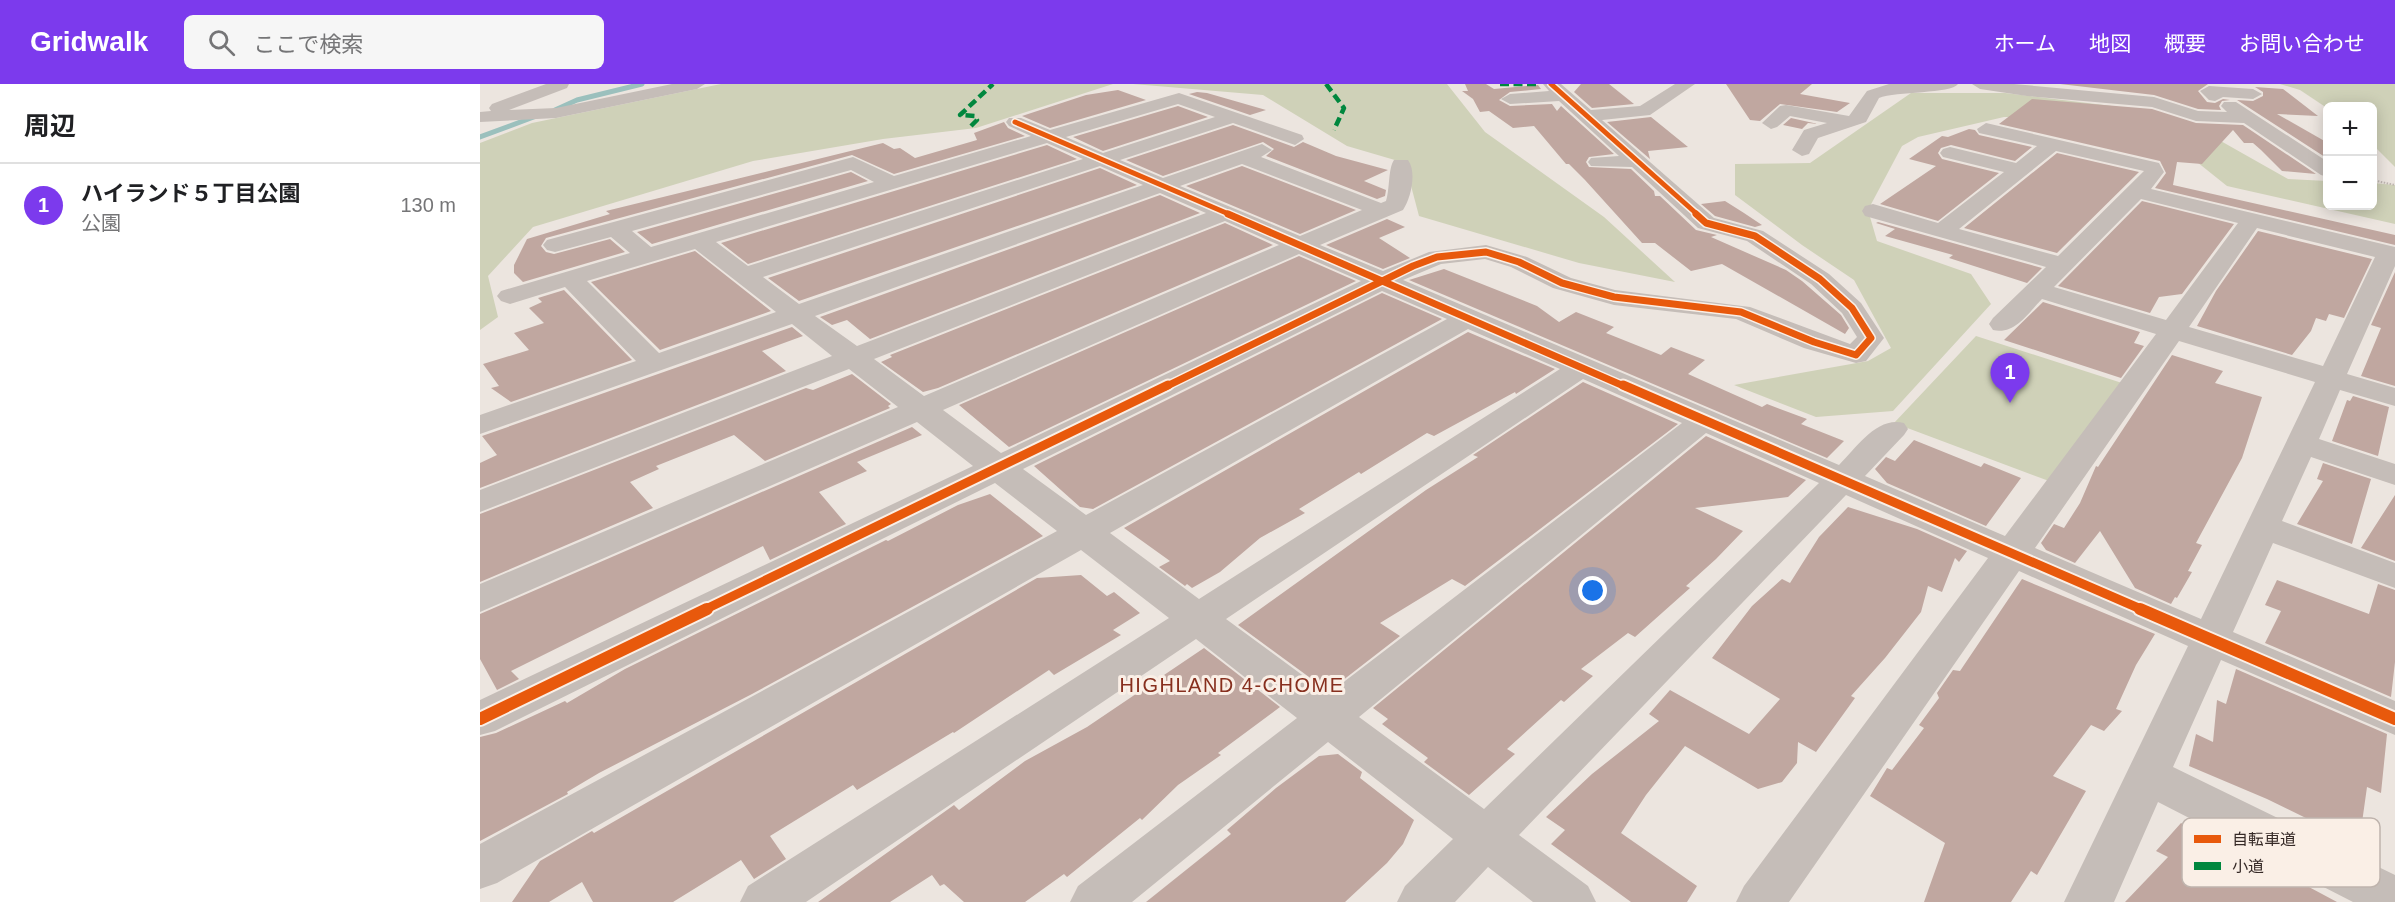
<!DOCTYPE html>
<html lang="ja">
<head>
<meta charset="utf-8">
<style>
	body { margin:0; font-family:Arial,"Noto Sans JP",sans-serif; background:#f6f6f6; color:#202124 }
	.controls { position:absolute; right:18px; top:18px; display:grid; overflow:hidden; border-radius:9px; box-shadow:0 3px 15px #0003 }
	.controls button { width:54px; height:54px; display:grid; place-items:center; padding:0; border:0; border-bottom:2px solid #e0e0e0; background:#fff; color:#202124; font:30px sans-serif }
	.you { position:absolute; left:1113px; top:507px; width:21px; height:21px; margin:-15px; border:4px solid #fff; border-radius:50%; background:#1a73e8; box-shadow:0 0 0 9px #1a73e833 }
	.badge { display:grid; place-items:center; width:39px; height:39px; border-radius:50%; background:#7c3aed; color:#fff; font-size:20px; font-weight:700 }
	.pin { position:absolute; translate:-50% -50px; filter:drop-shadow(0 2px 3px #0008) }
	.pin::after { content:''; position:absolute; top:32px; width:21px; height:18px; background:inherit; clip-path:polygon(0 0,100% 0,50% 100%) }
	.list { margin:0; padding:0; list-style:none }
	h2 { display:flex; justify-content:space-between; align-items:center; height:78px; margin:0; padding:0 24px; font-size:26px }
	h2 small { font-size:20px; font-weight:400; color:#757577 }
	.list li { display:grid; grid-template-columns:39px 1fr auto; gap:18px; align-items:center; box-sizing:border-box; height:84px; padding:0 24px; border-top:2px solid #e0e0e0 }
	.list b { display:block; font-size:22px; white-space:nowrap }
	.list p { margin:0; font-size:20px; white-space:nowrap; color:#757577 }
	.list em { font-size:20px; font-style:normal; color:#757577 }
	.icon { flex:none; width:33px; height:33px; fill:none; stroke:currentColor; stroke-width:2; stroke-linecap:round; stroke-linejoin:round }
	.map { position:relative; flex:none; width:1915px; height:818px; overflow:hidden }
	header { display:flex; align-items:center; gap:36px; box-sizing:border-box; height:84px; padding:0 30px; background:#7c3aed; color:#fff }
	header strong { font-size:28px }
	nav { display:flex; gap:33px; margin-inline-start:auto; font-size:21px }
	.search { width:420px; height:54px; background:#f6f6f6; display:flex; align-items:center; gap:15px; box-sizing:border-box; padding:0 21px; border-radius:9px; color:#757577; font-size:22px }
	main { display:flex }
	aside { flex:1; background:#fff }
	.map>svg:first-child { display:block }
	.green { fill:#cfd1b8 }
	.lines { fill:none; stroke-linecap:round; stroke-linejoin:round }
	.stream { stroke:#9bc0bd; stroke-width:5 }
	.building { fill:#c0a7a0 }
	.path { stroke:#beb5b0; stroke-width:2; stroke-dasharray:1.5 1.5; stroke-linecap:butt }
	.minor { fill:#c5bdb8; fill-rule:evenodd }
	.quiet { stroke:#00873e; stroke-width:4.5; stroke-dasharray:9 4.5; stroke-linecap:butt }
	.cycleway-far3-casing { stroke:#faefe6; stroke-width:8 }
	.cycleway-far2-casing { stroke:#faefe6; stroke-width:10 }
	.cycleway-far1-casing { stroke:#faefe6; stroke-width:13 }
	.cycleway-casing { stroke:#faefe6; stroke-width:16 }
	.cycleway-far3 { stroke:#e8590c; stroke-width:5 }
	.cycleway-far2 { stroke:#e8590c; stroke-width:7 }
	.cycleway-far1 { stroke:#e8590c; stroke-width:9 }
	.cycleway { stroke:#e8590c; stroke-width:12 }
	.labels { text-anchor:middle; stroke-width:6; stroke-linejoin:round; paint-order:stroke }
	.near-neighbourhood-label { font-size:20px; letter-spacing:1.5px; fill:#872f1e; stroke:#faefe6 }
	.key { fill:#faefe6; stroke:#bfb4ad; stroke-width:1.5 }
	.key-label { font-size:16px; fill:#362a27 }
</style>
</head>
<body>
<header>
<strong>Gridwalk</strong>
<div class="search"><svg class="icon" aria-label="search" viewBox="0 0 24 24"><circle cx="10" cy="10" r="6"/><path d="M15 15l6 6"/></svg>ここで検索</div>
<nav><a>ホーム</a><a>地図</a><a>概要</a><a>お問い合わせ</a></nav>
</header>
<main>
<aside>
<h2>周辺<small></small></h2>
<ul class="list">
<li><span class="badge">1</span><div><b>ハイランド５丁目公園</b><p>公園</p></div><em>130 m</em></li>
</ul>
</aside>
<div class="map">
<svg width="1915" height="818" viewBox="0 0 1915 818">
	<rect width="100%" height="100%" fill="#ece5df"/>
	<path class="green" d="M241 0H633L496 44 403 55 273 77 53 143 8 192 18 233 0 246V59L52 39Z
		M653 0H967L1005 48 1124 133 1195 198 1099 179 939 132 925 79 867 62 783 11Z
		M1800 0H1915V83L1893 61 1892 22 1847 24 1820 6Z
		M1431 9H1525L1632 22 1716 43 1808 95 1847 97 1848 122H1892L1893 99 1915 101V140L1747 102 1697 62 1588 33H1524L1438 53 1422 62 1388 126 1397 157 1491 190 1511 220 1413 327 1336 333 1254 301 1388 277 1411 264 1374 196 1322 161 1255 111V80L1330 79Z
		M1496 252 1642 299 1569 397 1414 339Z"/>
	<g class="lines">
		<path class="stream" d="M75 26 97 16 162 0
			M0 53 59 31"/>
	</g>
	<path class="building" d="M985 0H1006L1014 5 1058 1 1061 5 1030 8 1019 16 1030 22 1072 20 1077 27 1081 22 1134 70 1109 73 1106 78 1109 83 1151 85 1174 107 1175 112H1180L1216 146 1237 151 1231 153 1306 186 1322 197 1361 231 1369 244 1365 250 1242 180 1211 187 1175 159H1162L1105 96 1089 80H1086L1054 42 1033 44 1009 27 1000 28 993 15 982 7H988Z
		M1101 0H1129L1154 20 1112 24 1094 8Z
		M1246 0H1332L1320 10 1370 19 1357 28 1300 20 1280 37 1270 36Z
		M1580 0H1728L1718 7 1727 18 1735 19 1743 15 1750 16 1742 17 1739 22 1741 26 1718 25 1674 11Z
		M1775 3 1803 5 1838 32 1797 30 1848 59V75L1757 16 1773 17 1783 12V8Z
		M638 6 666 16 570 44 542 32 606 11Z
		M717 8 727 9 786 26 770 31 709 10Z
		M1552 15 1672 25 1716 39 1763 41 1836 90 1802 87 1781 66 1773 59H1764L1753 46 1722 80 1697 78 1693 101 1915 151V161L1675 104 1686 89 1680 77 1519 40Z
		M698 22 728 33 623 67 593 53Z
		M1171 33 1208 63 1168 67 1170 75 1127 38Z
		M1311 34 1338 40 1328 39 1322 45 1303 41Z
		M524 38 528 44 545 52 414 90 372 71 66 154 61 162 66 168 74 170 130 155 145 168 43 198 34 189V181L47 155 130 130 126 127 403 59 414 65 420 64 435 74 497 56 494 49Z
		M753 41 814 63 823 58 856 72 908 86 884 97 906 106 905 112 897 115 786 72 794 65 783 58 683 92 646 76Z
		M1489 45 1495 46 1499 51 1552 63 1535 77 1471 61 1461 64 1458 69 1462 75 1519 89 1458 137 1400 120 1456 82 1429 75 1462 52 1468 53Z
		M567 61 597 75 268 180 241 159Z
		M1577 69 1659 88 1577 169 1484 144Z
		M762 82 876 126 820 150 706 102Z
		M620 84 657 101 319 217 288 194Z
		M371 88 388 97 172 160 157 148Z
		M680 111 720 129 390 255 367 236 352 241 340 233Z
		M1245 117 1264 129 1282 141 1275 143 1235 132 1221 120Z
		M1662 117 1754 140 1702 210 1679 213 1670 229 1578 202Z
		M907 135 925 143 899 154 930 174 903 185 846 161Z
		M1398 138 1562 184 1547 199 1469 174 1473 171 1405 152 1415 145 1396 139Z
		M745 139 793 161 458 304 443 308 401 278 412 273 410 271Z
		M1778 147 1892 175 1864 234 1849 230 1846 237 1836 234 1831 247 1812 271 1717 242 1736 207Z
		M215 167 291 227 180 266 111 198Z
		M819 172 876 197 529 363 479 321Z
		M964 185 1057 222 1079 238 1096 228 1134 243 1126 249 1181 271 1191 263 1225 276 1208 290 1282 323 1287 320 1327 335 1321 340 1364 357 1347 374 929 196Z
		M1915 188V302L1881 292 1901 244 1891 241Z
		M84 206 152 276 31 318 11 304 19 302 3 280 49 266 34 249 64 239 49 224 62 218 58 214Z
		M902 209 962 235 613 425 600 423 554 382Z
		M1563 218 1660 248 1654 259 1664 262 1641 294 1524 256Z
		M312 243 323 252 282 267 306 287 0 404V379L17 371 2 352Z
		M988 248 1075 285 1036 310 1035 308 954 352 947 349 881 390 879 388 819 425 825 429 780 454 740 488 712 504 707 500 705 502 679 483 690 477 644 444Z
		M1692 271 1743 287 1735 299 1782 313 1762 374 1716 459 1722 461 1708 487 1712 488 1697 514 1695 513 1691 520 1655 504 1620 447 1595 479 1566 466 1561 459 1574 440 1584 444 1600 419 1616 382 1618 383Z
		M372 290 411 320 408 322 410 324 285 377 254 351 176 382 179 385 150 398 173 424 0 498V430L326 304 333 306Z
		M1103 298 1198 340 985 502 972 495 900 539 920 552 858 600 853 597 844 604 758 541 946 406 998 373 993 371Z
		M1873 312 1909 323 1898 372 1852 357 1867 316 1870 317Z
		M432 343 442 351 377 378 387 387 339 408 366 440 290 476 283 462 31 587 39 595 17 606 0 575V530Z
		M1226 352 1326 396 1308 413 1215 424 1263 447 1236 475 1206 502 1210 504 1155 553 1148 549 1101 585 1113 592 1084 618 1081 616 1027 665 1035 670 989 711 944 678 948 674 902 640 908 635 893 624Z
		M1434 356 1501 383 1504 379 1541 394 1506 442 1407 399 1395 385 1406 373 1415 377Z
		M1843 379 1891 395 1872 460 1817 440 1843 397 1837 395Z
		M510 410 563 452 272 610 119 689 87 708 88 710 0 757V653L16 649 85 617 87 619 145 585 406 456 408 457 478 421Z
		M1915 411V477L1881 464Z
		M1368 423 1437 445 1487 467 1479 478 1475 474 1462 508 1448 502 1441 528 1405 574 1371 612 1375 614 1336 668 1318 658 1317 679 1302 698 1278 705 1205 662 1166 711 1141 749 1217 802 1207 818H1151L1071 760 1085 746 1066 733 1112 690 1179 637 1169 630 1190 606 1269 650 1300 615 1232 574 1272 522 1302 495 1310 499 1339 453Z
		M601 491 627 512 634 508 660 529 633 546 641 551 574 591 569 586 474 649 473 648 377 706 373 701 290 752 306 775 274 795 261 776 193 818H113L102 798 69 818H32L60 777 112 747 114 749 557 494Z
		M1542 495 1675 550 1656 581 1636 625 1642 627 1624 647 1611 641 1573 692 1606 707 1557 791 1551 787 1531 818H1444L1465 759 1390 712 1407 684 1412 686 1444 644 1439 641 1459 614 1457 609 1473 586 1480 587Z
		M1797 496 1889 530 1898 500 1915 506V578L1911 613 1785 559 1801 527 1785 521Z
		M724 564 800 623 738 669 741 671 698 701 662 736 660 734 587 793 584 790 545 818H484L464 800 460 802 452 791 410 818H338L474 721 479 726 545 677 607 643Z
		M1756 585 1907 650 1901 709 1887 703 1879 760 1787 715 1709 682 1716 650 1733 658 1737 616 1746 620Z
		M858 670 882 688 880 694 934 736 923 760 907 779 865 818H666L751 750 747 746 796 704 839 672Z
		M1701 739 1801 790V788L1857 818H1645L1688 773 1676 767Z"/>
	<g class="lines">
		<path class="path" d="M1892 96 1915 101"/>
		<path class="minor" d="M66 0H89L87 4 29 26 76 24 192 0H225L217 5 76 34 0 38V28L11 27 9 24 12 20Z
			M1063 0H1081L1111 26 1160 22 1195 0H1215L1170 31 1122 36 1234 134 1283 147 1349 190 1381 219 1404 254 1386 277 1376 279 1324 264 1256 235 1134 221 1073 204 1031 183 1005 175 961 180 923 196 1359 381C1377 363 1397 332 1424 339L1428 345 1424 351 1385 392 1525 452 1676 250 1562 215C1548 229 1535 251 1513 246L1509 240 1513 234 1566 183 1385 132 1382 127 1385 122 1393 120 1458 139 1524 88 1463 73 1460 69 1463 65 1470 63 1536 79 1557 62 1499 49 1497 45 1506 39 1679 79 1684 88 1671 105 1915 163V182L1867 290 1915 304V322L1860 306 1839 355 1915 380V401L1831 373 1802 437 1915 479V504L1793 459 1753 548 1915 617V651L1741 576 1693 683 1915 791V818H1873L1678 718 1634 818H1584L1708 562 1539 487 1309 818H1256L1264 802 1508 474 1366 411 1039 751 1108 802 1116 818H1053L1008 783 975 818H917L925 802 973 755 848 658 652 818H590L598 802 817 634 716 555 326 818H260L268 802 689 534 601 466 17 799 0 805V760L577 447 515 399 15 647 0 651V616L493 382 437 338 0 528V500L418 323 369 285 0 428V406L352 272 312 240 0 350V331L156 277 85 203 30 220 21 217 17 212 21 207 150 169 131 153 75 168 67 166 63 161 67 156 373 73 414 92 551 52 529 42 526 38 529 34H541L570 46 699 9 822 51 824 55 815 61 753 39 640 76 683 94 782 60 792 66 781 73 901 119 906 117C910 105 908 85 914 76H928C937 88 931 114 923 126L840 161 903 187 949 168 1006 161 1047 173 1091 194 1135 206 1270 223 1370 260 1377 253 1362 229 1331 200 1267 157 1218 144 1152 83 1111 82 1108 78 1111 74 1139 72 1079 17 1030 20 1021 15 1030 10 1069 7ZM698 20 735 33 623 69 586 53ZM567 59 603 75 268 182 236 158ZM1576 67 1664 87 1578 172 1479 145ZM762 80 882 126 820 152 700 102ZM620 82 663 101 319 220 283 193ZM371 86 394 98 171 163 152 147ZM680 109 726 129 377 262 335 232ZM1661 115 1758 139 1686 236 1574 203ZM745 137 799 161 444 312 394 275ZM1777 144 1895 173 1843 282 1709 243ZM215 165 296 228 179 269 107 197ZM819 170 881 197 521 369 463 326ZM902 207 967 235 606 431 543 385ZM988 245 1080 285 719 515 630 449ZM1699 257 1835 298 1721 535 1555 464ZM1103 295 1202 339 848 610 746 535ZM1226 349 1339 399 1004 725 879 633Z
			M1409 0H1478C1471 10 1416 7 1399 14L1386 38 1338 54 1329 70 1322 72 1312 66 1324 46 1347 39 1310 32 1297 43 1291 45 1282 39 1300 22 1306 21 1369 32 1387 7Z
			M1492 0H1534L1674 13 1718 27 1747 28 1741 22 1744 18H1756L1848 78V93L1841 91 1764 39 1716 37 1672 23 1547 12 1500 5Z
			M1729 2 1773 5 1782 10 1773 15 1743 13 1735 17 1729 16 1720 7Z"/>
		<path class="quiet" d="M846 0 864 24 854 46
			M1020 0H1059
			M491 42 497 36 495 32 480 31 513 0"/>
		<defs>
			<path id="cycleway-far3" d="M1071 0 1218 131
				M535 38 751 131"/>
			<path id="cycleway-far2" d="M748 130 1146 303
				M685 303 933 182 957 173 1006 168 1039 178 1082 199 1134 213 1261 228 1334 258 1376 271 1391 254 1372 224 1340 195 1275 152 1226 139 1216 130"/>
			<path id="cycleway-far1" d="M1143 301 1663 526
				M224 526 688 301"/>
			<path id="cycleway" d="M1660 525 1915 635
				M0 635 227 525"/>
		</defs>
		<use href="#cycleway-far3" class="cycleway-far3-casing"/>
		<use href="#cycleway-far2" class="cycleway-far2-casing"/>
		<use href="#cycleway-far1" class="cycleway-far1-casing"/>
		<use href="#cycleway" class="cycleway-casing"/>
		<use href="#cycleway-far3" class="cycleway-far3"/>
		<use href="#cycleway-far2" class="cycleway-far2"/>
		<use href="#cycleway-far1" class="cycleway-far1"/>
		<use href="#cycleway" class="cycleway"/>
	</g>
	<g class="labels">
		<g class="near-neighbourhood-label">
			<text x="752" y="608">HIGHLAND 4-CHOME</text>
		</g>
	</g>
	<rect x="1702" y="734" width="198" height="69" rx="9" class="key"/>
	<rect x="1714" y="751" width="27" height="8" fill="#e8590c"/>
	<rect x="1714" y="778" width="27" height="8" fill="#00873e"/>
	<g class="key-label">
		<text x="1752" y="761">自転車道</text>
		<text x="1752" y="788">小道</text>
	</g>
</svg>
<div class="controls">
<button>+</button>
<button>−</button>
</div>
<div class="you"></div>
<div class="pin badge" style="left:1530px;top:319px">1</div>
</div>
</main>
</body>
</html>
